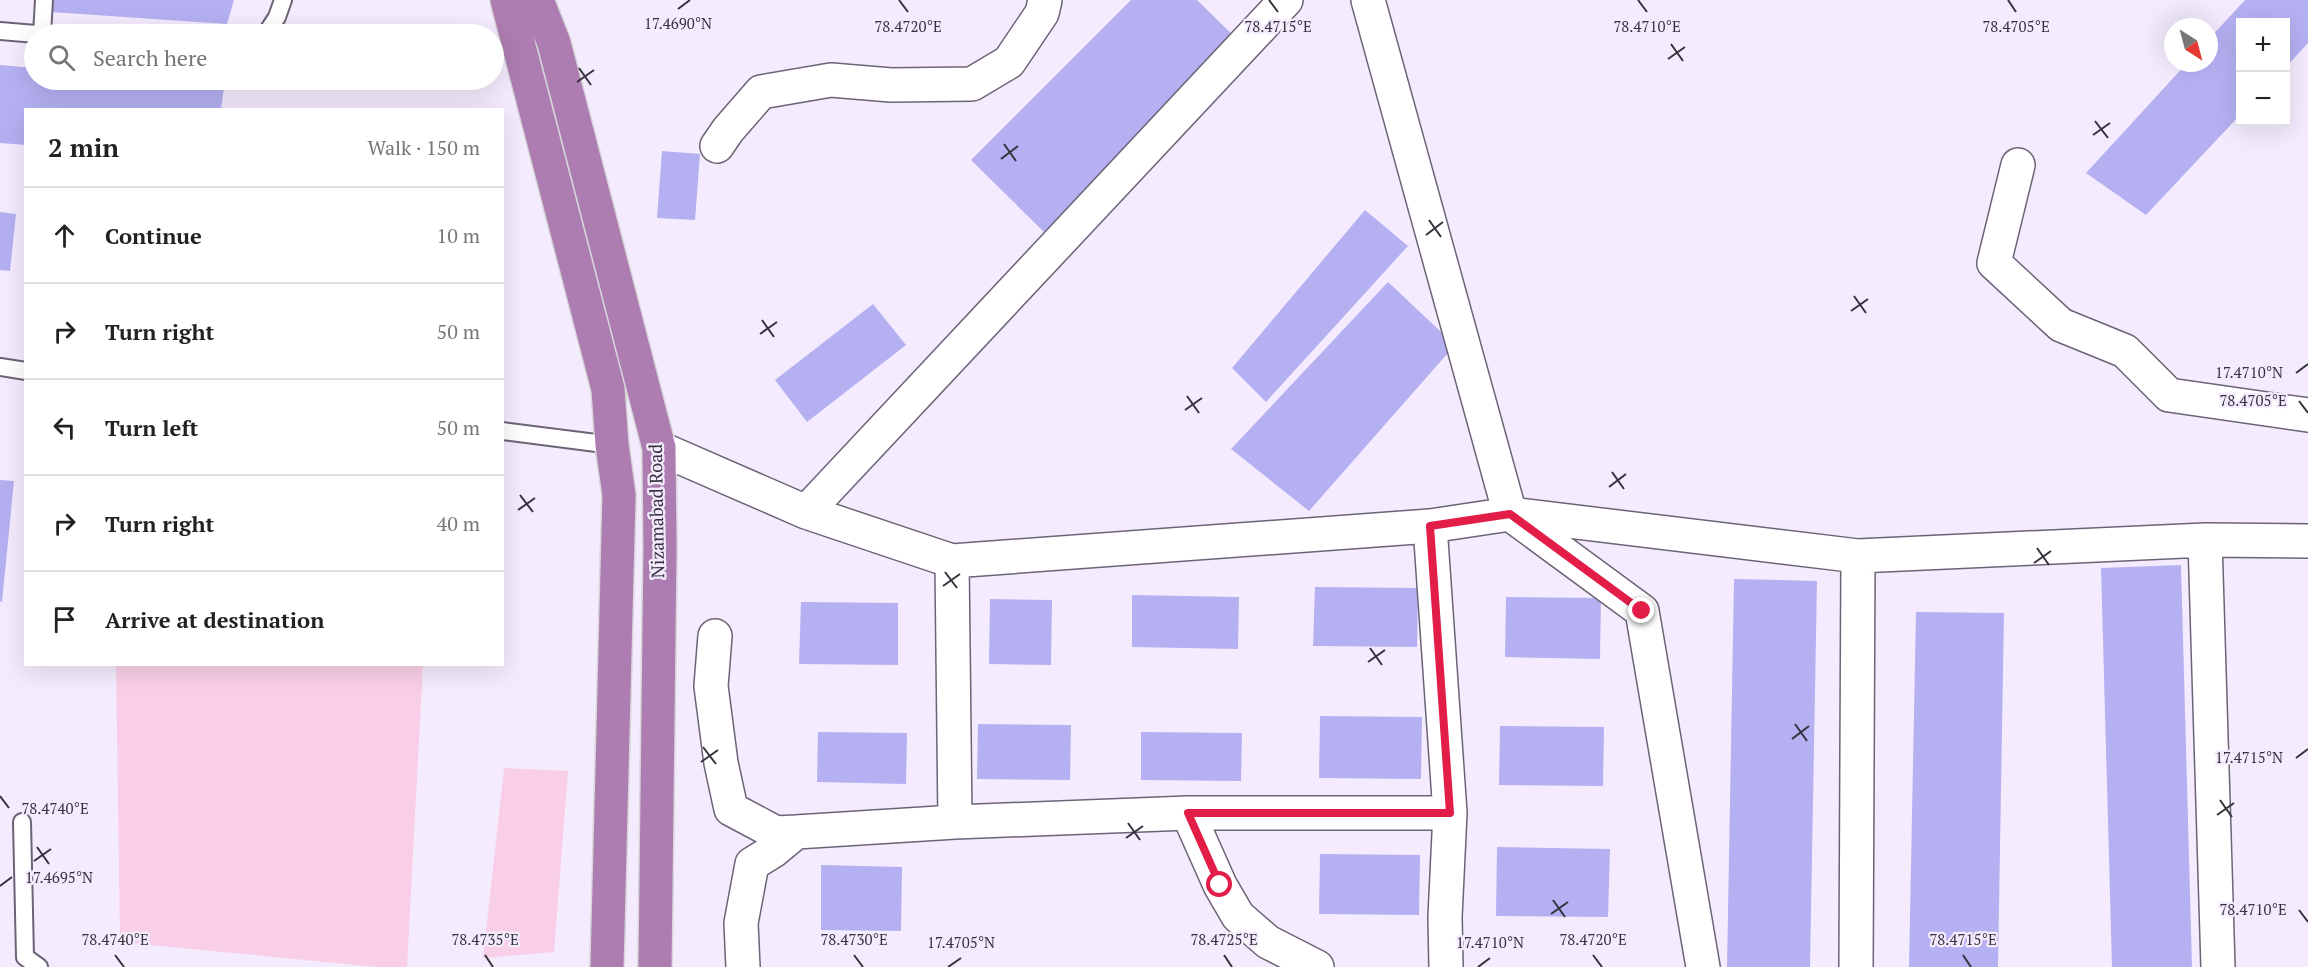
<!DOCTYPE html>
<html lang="en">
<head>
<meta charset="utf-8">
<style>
	body { margin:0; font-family:"PT Serif",serif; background:#f2f2f2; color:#222 }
	.controls { position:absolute; right:18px; top:18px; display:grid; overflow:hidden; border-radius:0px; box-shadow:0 6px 24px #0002 }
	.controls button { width:54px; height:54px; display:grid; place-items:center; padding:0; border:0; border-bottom:2px solid #e0e0e0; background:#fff; color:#222; font:30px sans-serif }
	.compass { position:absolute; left:2164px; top:18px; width:54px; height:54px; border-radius:50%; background:#fff; box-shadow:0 6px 24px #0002; rotate:144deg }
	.stop { position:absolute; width:18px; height:18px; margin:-14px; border:4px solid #e11d48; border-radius:50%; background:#fff }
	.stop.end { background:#e11d48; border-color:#fff; box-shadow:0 2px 6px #0008 }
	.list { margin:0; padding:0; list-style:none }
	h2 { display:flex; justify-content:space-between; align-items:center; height:78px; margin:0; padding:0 24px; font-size:26px }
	h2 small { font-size:20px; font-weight:400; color:#767676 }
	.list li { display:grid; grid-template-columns:39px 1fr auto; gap:18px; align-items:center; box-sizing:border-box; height:96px; padding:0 24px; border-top:2px solid #e0e0e0 }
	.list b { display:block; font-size:22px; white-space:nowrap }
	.list em { font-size:20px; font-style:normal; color:#767676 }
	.icon { flex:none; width:33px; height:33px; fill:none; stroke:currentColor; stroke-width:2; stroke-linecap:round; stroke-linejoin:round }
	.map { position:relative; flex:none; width:2308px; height:967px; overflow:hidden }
	.search { position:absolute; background:#fff; box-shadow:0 6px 24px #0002; left:24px; top:24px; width:480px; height:66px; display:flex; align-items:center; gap:15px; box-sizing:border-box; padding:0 21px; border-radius:33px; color:#767676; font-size:22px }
	.panel { position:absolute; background:#fff; box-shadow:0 6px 24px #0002; left:24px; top:108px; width:480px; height:558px; border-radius:0px }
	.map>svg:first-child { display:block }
	.green { fill:#f9cfe7 }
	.building { fill:#b5b0f2 }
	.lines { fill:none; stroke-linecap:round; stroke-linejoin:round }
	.lane-casing { stroke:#6c6376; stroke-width:20 }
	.street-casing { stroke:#6c6376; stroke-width:36 }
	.highway-casing { stroke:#d7d6d8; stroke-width:36 }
	.lane { stroke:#fff; stroke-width:16 }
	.street { stroke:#fff; stroke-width:33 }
	.highway { stroke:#ad7cb0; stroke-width:33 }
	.route { stroke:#e11d48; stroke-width:8 }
	.ticks { fill:none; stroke:#36323b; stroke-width:2 }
	.labels { text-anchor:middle; stroke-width:4.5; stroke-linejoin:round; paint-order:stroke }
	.street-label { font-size:18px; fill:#36323b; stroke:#f4ecfe }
	.ticks-label { font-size:15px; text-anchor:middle; fill:#36323b; stroke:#f4ecfe; stroke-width:4.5; stroke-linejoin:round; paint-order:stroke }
</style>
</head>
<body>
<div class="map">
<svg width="2308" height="967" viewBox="0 0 2308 967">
	<rect width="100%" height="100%" fill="#f4ecfe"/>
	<path class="green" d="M116 665H423L407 967H376L120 942Z
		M504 768 568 771 554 952 483 958Z"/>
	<path class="building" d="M53 0H234L227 24 51 12Z
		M1131 0H1197L1237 39 1044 232 971 160Z
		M2245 0H2308V43L2286 67V22H2240V115L2146 215 2086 173 2187 63H2209V39Z
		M0 65 34 68V80H148L224 87 221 110H26V145L0 143Z
		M662 151 700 154 695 220 657 218Z
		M1365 210 1408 246 1266 402 1232 368Z
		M0 212 16 214 10 271 0 270Z
		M1388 282 1455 345 1309 511 1231 449Z
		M873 304 906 345 807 422 775 380Z
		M0 480 14 481 2 602 0 601Z
		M2181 565 2192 967H2112L2101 568Z
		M1734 579 1817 581 1810 967H1727Z
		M1315 587 1418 588 1417 647 1313 646Z
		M1132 595 1239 597 1238 649 1132 647Z
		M1506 597 1601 598 1600 659 1505 657Z
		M990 599 1052 600 1051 665 989 664Z
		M801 602 898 603V665L799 664Z
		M1916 612 2004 613 1998 967H1909Z
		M1320 716 1422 717 1421 779 1319 778Z
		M978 724 1071 725 1070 780 977 779Z
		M1500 726 1604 727 1603 786 1499 785Z
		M818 732 907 733 906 784 817 782Z
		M1141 732 1242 733 1241 781 1141 780Z
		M1497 847 1610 849 1608 917 1496 916Z
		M1320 854 1420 855 1419 915 1319 914Z
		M821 865 902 867 901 931 821 930Z"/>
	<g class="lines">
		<defs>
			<path id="lane" d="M0 31 36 34
				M42 34 44 0
				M266 34 277 17 283 0
				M0 367 26 371
				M502 431 612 445
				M22 822 25 957 39 967"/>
			<path id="street" d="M1368 0 1510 514 1858 556 2205 540 2308 541
				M717 146 728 130 761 92 831 80 891 85 972 84 1009 62 1042 13 1045 0
				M2018 165 1994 263 2061 325 2125 351 2169 395 2308 415
				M659 448 806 512 1286 0
				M806 512 952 561 1430 526 1510 514 1642 611 1703 967
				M2205 540 2218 967
				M952 561 955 822
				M715 636 711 686 721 763 731 809 776 833 796 832
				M1188 813 1220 885 1238 916 1268 942 1317 967
				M743 967 741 923 752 864 773 851 796 832 955 822 1188 813H1450L1430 526
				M1446 967 1445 917 1450 813
				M1856 967 1858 556"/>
			<path id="highway" d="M507 0 608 389 612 445 619 495 607 967
				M537 0 554 43 659 448 660 548 655 967"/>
		</defs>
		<use href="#lane" class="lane-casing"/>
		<use href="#street" class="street-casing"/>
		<use href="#highway" class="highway-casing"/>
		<use href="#lane" class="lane"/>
		<use href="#street" class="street"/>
		<use href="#highway" class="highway"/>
	</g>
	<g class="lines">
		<path class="route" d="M1220 885 1188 813H1450L1430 526 1510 514 1642 611"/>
	</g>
	<path class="ticks" d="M899 0 908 12M1269 0 1278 12M1638 0 1647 12M2008 0 2016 12M678 9 690 0M1671 44 1683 61M1668 59 1685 47M579 68 591 85M577 82 594 70M2095 121 2108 138M2093 135 2110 123M1004 144 1016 161M1001 159 1018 146M1429 220 1441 237M1426 235 1443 222M1854 296 1866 313M1851 311 1868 299M762 320 774 337M760 334 777 322M2296 373 2308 364M1187 396 1199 413M2299 401 2308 413M1185 410 1202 398M1612 472 1624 489M1609 487 1626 474M520 495 533 512M518 510 535 498M2037 548 2049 565M2034 563 2051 551M945 572 957 588M943 586 960 574M1370 648 1382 665M1368 662 1385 650M1795 724 1807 741M1792 739 1809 726M703 747 716 764M2296 758 2308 749M701 762 718 750M0 796 9 808M2220 800 2232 817M2217 815 2234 803M1128 823 1140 840M1126 838 1143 826M37 847 49 864M34 861 51 849M0 886 12 877M1553 900 1565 917M2299 910 2308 922M1551 914 1568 902M115 955 124 967M485 955 493 967M854 955 863 967M1224 955 1232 967M1593 955 1602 967M1963 955 1971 967M948 967 961 958M1478 967 1490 958"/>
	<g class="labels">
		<g class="street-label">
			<text transform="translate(657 511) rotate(-91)" y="6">Nizamabad Road</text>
		</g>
	</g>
	<g class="ticks-label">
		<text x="678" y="29">17.4690°N</text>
		<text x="908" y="32">78.4720°E</text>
		<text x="1278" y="32">78.4715°E</text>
		<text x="1647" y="32">78.4710°E</text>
		<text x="2016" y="32">78.4705°E</text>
		<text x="2249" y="378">17.4710°N</text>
		<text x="2253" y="406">78.4705°E</text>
		<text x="2249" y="763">17.4715°N</text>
		<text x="55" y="814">78.4740°E</text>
		<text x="59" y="883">17.4695°N</text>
		<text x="2253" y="915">78.4710°E</text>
		<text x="115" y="945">78.4740°E</text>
		<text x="485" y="945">78.4735°E</text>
		<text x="854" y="945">78.4730°E</text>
		<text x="1224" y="945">78.4725°E</text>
		<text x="1593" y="945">78.4720°E</text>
		<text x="1963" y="945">78.4715°E</text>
		<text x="961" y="948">17.4705°N</text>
		<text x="1490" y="948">17.4710°N</text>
	</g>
</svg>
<div class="controls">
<button>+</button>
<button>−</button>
</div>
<svg class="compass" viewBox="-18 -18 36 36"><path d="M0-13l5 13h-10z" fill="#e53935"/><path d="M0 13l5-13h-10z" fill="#767676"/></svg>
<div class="stop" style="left:1220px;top:885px"></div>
<div class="stop end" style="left:1642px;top:611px"></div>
<div class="search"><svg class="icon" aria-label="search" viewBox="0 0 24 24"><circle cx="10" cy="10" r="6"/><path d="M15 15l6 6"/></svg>Search here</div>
<section class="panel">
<h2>2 min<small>Walk · 150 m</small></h2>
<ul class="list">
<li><svg class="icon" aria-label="ahead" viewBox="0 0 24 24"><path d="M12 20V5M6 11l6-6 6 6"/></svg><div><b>Continue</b></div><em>10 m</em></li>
<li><svg class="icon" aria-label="right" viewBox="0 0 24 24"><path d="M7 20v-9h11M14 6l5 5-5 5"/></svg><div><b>Turn right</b></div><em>50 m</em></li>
<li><svg class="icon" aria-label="left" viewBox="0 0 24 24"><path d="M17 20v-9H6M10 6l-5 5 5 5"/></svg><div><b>Turn left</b></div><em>50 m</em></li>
<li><svg class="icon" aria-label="right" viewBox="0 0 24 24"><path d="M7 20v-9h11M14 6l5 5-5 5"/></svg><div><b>Turn right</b></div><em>40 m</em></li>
<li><svg class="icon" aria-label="arrive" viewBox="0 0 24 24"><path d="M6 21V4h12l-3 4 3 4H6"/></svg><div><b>Arrive at destination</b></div></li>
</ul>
</section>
</div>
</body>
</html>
